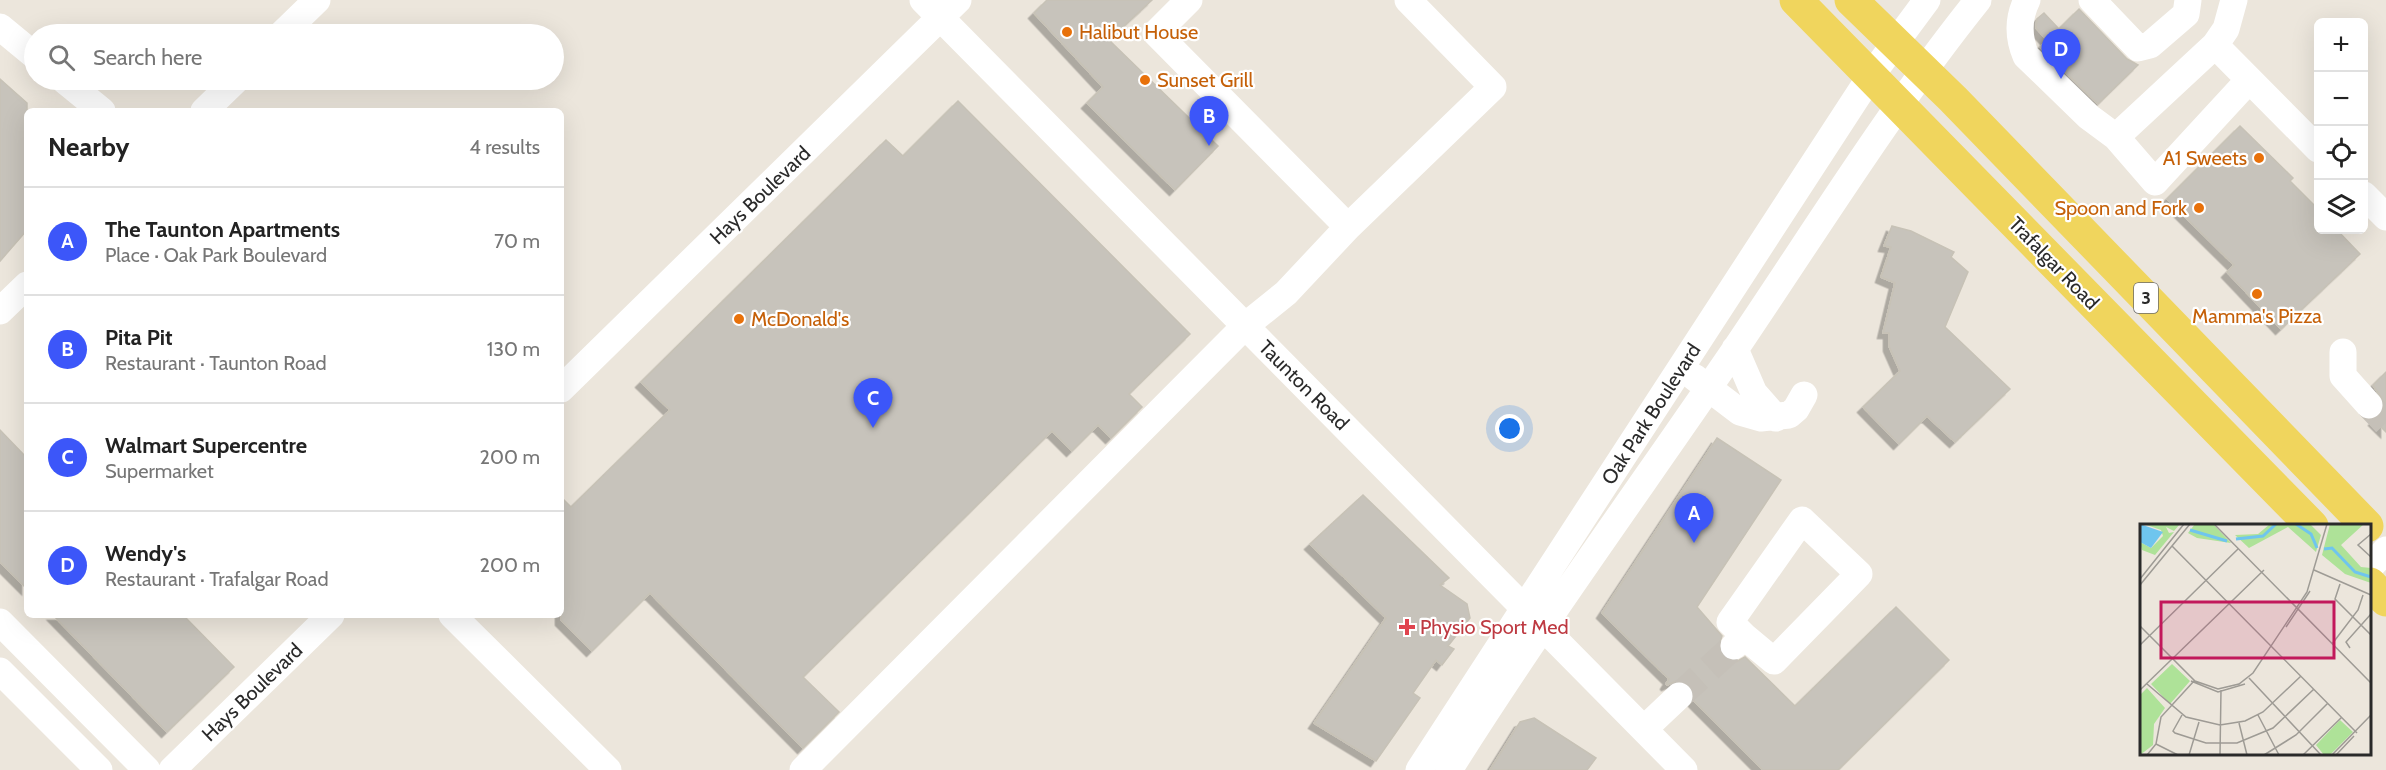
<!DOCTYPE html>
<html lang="en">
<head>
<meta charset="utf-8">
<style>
	body { margin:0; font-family:Cabin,sans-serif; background:#f2f2f2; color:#222 }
	.controls { position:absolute; right:18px; top:18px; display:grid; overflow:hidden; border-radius:9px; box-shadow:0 6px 24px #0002 }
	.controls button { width:54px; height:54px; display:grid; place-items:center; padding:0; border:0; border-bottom:2px solid #e0e0e0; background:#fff; color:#222; font:30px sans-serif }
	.you { position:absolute; left:1510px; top:429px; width:21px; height:21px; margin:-15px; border:4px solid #fff; border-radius:50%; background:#1a73e8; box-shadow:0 0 0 9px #1a73e833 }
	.badge { display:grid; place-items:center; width:39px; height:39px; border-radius:50%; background:#3c56f9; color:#fff; font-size:20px; font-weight:700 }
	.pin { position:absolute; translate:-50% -50px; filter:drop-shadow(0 2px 3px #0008) }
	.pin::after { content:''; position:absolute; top:32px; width:21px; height:18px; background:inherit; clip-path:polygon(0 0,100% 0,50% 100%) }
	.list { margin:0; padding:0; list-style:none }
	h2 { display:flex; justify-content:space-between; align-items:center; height:78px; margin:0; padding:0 24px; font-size:26px }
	h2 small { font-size:20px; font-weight:400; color:#767676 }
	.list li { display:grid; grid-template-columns:39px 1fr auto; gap:18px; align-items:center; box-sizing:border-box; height:108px; padding:0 24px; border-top:2px solid #e0e0e0 }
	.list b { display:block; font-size:22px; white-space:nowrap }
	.list p { margin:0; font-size:20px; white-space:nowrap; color:#767676 }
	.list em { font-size:20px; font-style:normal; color:#767676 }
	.icon { flex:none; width:33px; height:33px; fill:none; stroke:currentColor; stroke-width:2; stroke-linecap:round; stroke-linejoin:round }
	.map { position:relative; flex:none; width:2386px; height:770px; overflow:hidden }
	.search { position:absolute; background:#fff; box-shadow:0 6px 24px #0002; left:24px; top:24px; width:540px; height:66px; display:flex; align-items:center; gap:15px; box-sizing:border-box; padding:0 21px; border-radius:33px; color:#767676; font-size:22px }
	.panel { position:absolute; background:#fff; box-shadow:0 6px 24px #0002; left:24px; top:108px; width:540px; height:510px; border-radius:9px }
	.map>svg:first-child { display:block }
	.building { fill:#c7c3bb; stroke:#c7c2b6; stroke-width:1.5; filter:url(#shadow) }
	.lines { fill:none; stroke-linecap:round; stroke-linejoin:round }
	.minor-tunnel { stroke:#c5c0b8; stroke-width:27; stroke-dasharray:27 14; stroke-linecap:butt }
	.minor { stroke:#fff; stroke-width:27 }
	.major { stroke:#f0d55d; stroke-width:33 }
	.food-dot { fill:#e8710a; stroke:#fff; stroke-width:2 }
	.health-dot { fill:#e0444e; stroke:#fff; stroke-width:2 }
	.labels { text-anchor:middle; stroke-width:4.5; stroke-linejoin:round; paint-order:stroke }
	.shield { fill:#fff; stroke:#6a6a6a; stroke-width:1.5 }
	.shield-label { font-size:18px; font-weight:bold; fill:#2a2a2a }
	.food-label { font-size:20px; fill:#c56008; stroke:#fff; text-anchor:start }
	.street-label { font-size:20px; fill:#2a2a2a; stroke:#fff }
	.health-label { font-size:20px; fill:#be3a42; stroke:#fff; text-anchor:start }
	.inset-river { fill:none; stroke:#6fc5ee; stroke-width:3 }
	.inset-road { fill:none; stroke:#9e9b95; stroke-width:1.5 }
	.view { fill:#c2185b; fill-opacity:0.15; stroke:#c2185b; stroke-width:3 }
	.inset-edge { fill:none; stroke:#2a2a2a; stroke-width:3 }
</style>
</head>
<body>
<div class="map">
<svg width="2386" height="770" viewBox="0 0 2386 770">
	<defs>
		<filter id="shadow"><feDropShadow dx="-5.5" dy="5.5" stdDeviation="0" flood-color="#0004"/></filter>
	</defs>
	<rect width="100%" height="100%" fill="#ece6dc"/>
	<path class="building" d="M1047 0H1152L1109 40 1218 146 1175 190 1087 103 1103 87 1034 13Z
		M2079 9 2127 59 2138 65 2098 104 2040 47 2047 40 2036 28 2037 19 2044 13 2059 29Z
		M0 79 27 103V230L0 261Z
		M958 101 1190 334 1129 394 1142 407 1111 438 1098 425 1072 451 1052 431 803 677 839 712 803 748 650 593 592 651 561 620V497L571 507 670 410 641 382 886 140 903 156Z
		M2240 126 2293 178 2290 181 2319 210V230H2337L2360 254 2281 329 2227 272 2234 265 2167 199Z
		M1892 226 1911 231 1954 252 1951 257 1968 272 1945 327 2010 389 1955 442 1927 416 1899 444 1863 407 1900 371 1889 346V333H1883L1895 283 1881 277 1891 247 1884 246Z
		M2386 372V432L2374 420 2380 416 2384 410V402L2373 385Z
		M0 430 27 458V589L0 562Z
		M1717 438 1781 480 1697 607 1722 636 1718 648 1722 656 1729 661 1736 662 1745 657 1795 706 1896 607 1949 660 1838 770H1763L1694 701V693L1690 685 1684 681H1676L1667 685 1666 684 1669 679 1602 613Z
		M1363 495 1449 578 1440 585 1467 604 1470 618 1448 646 1454 649 1442 665 1436 660 1413 693 1420 698 1376 761 1314 723 1386 618 1310 544Z
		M53 615H183L234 667 167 732Z
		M1534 718 1596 758 1587 770H1490L1520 722Z"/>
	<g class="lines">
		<path class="minor-tunnel" d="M2369 405 2386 423
			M1679 696 1734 646"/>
		<path class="minor" d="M923 0 1684 770
			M1189 0 1156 33 1348 227
			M2027 0C2018 18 2018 37 2026 56L2089 117 2116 137
			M2092 0 2138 48 2150 45 2186 14 2188 0
			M2234 0 2226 29 2215 45 2318 149
			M0 27 34 55
			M282 34 317 0
			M2215 45 2116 137 2155 182 2249 80
			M64 80 102 111
			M204 111 236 80
			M2364 195 2386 217
			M0 311 27 285
			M1735 349 1754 393 1776 418
			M2343 352V376L2369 405
			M1694 377 1740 412 1761 418 1789 415 1796 409 1804 395
			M561 389 958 0
			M2370 567 2386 550
			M452 615 608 770
			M0 622 147 770
			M1734 646 1745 637 1730 622 1802 520 1859 574 1774 661 1745 637
			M0 671 99 770
			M1644 729 1679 696
			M172 770 331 615
			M803 770 1245 326 1286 293 1348 227 1493 87 1408 0
			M1419 770 1870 77 1927 0
			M1449 770C1539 627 1639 490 1734 351 1814 233 1889 111 1978 0"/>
		<path class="major" d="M1796 0 2312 526
			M1851 0 1953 99 2367 526
			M2370 584 2386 600"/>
	</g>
	<g class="food-dot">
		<circle cx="1067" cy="32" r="6"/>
		<circle cx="1145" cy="80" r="6"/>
		<circle cx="2259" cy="158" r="6"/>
		<circle cx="2199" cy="208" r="6"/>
		<circle cx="2257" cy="294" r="6"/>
		<circle cx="739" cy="319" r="6"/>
	</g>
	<path class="health-dot" d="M1404 618h6v6h6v6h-6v6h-6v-6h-6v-6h6z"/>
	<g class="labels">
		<rect class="shield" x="2134" y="283" width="24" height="30" rx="4.5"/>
		<g class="shield-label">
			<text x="2146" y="304">3</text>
		</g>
		<g class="food-label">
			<text x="1079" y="39">Halibut House</text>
			<text x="1157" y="87">Sunset Grill</text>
			<text x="2247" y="165" text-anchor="end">A1 Sweets</text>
			<text x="2187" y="215" text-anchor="end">Spoon and Fork</text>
			<text x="2257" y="323" text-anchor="middle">Mamma's Pizza</text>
			<text x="751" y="326">McDonald's</text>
		</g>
		<g class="street-label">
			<text transform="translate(760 195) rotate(-44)" y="7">Hays Boulevard</text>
			<text transform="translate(2054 263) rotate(46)" y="7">Trafalgar Road</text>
			<text transform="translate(1304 385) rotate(45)" y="7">Taunton Road</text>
			<text transform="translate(1651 414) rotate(-57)" y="7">Oak Park Boulevard</text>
			<text transform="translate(252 692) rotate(-44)" y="7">Hays Boulevard</text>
		</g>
		<g class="health-label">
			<text x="1420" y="634">Physio Sport Med</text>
		</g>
	</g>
	<g transform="translate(2140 524)">
		<rect width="231" height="231" fill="#ece6dc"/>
		<path d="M4 0 18 1 40 0 34 7 26 3 29 9 34 8 15 31 2 26 0 18 11 24 23 12 21 6ZM55 0H73L91 19 57 14 48 9ZM130 0H170L181 11 176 28 148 3 109 24 95 11 118 10ZM190 0H224L201 21 221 43 231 44V59L205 50 182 31ZM32 140 50 157 30 180 11 160ZM7 164 25 184 14 200 13 221 0 231V171ZM200 196 213 208 190 231H184L176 221Z" fill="#aee298"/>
		<path d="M0 0 23 8 11 24 0 18Z" fill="#6fc5ee"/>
		<path class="inset-river" d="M156 0 171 10 177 24M50 6 87 17M96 15 123 12 136 0M184 25 192 24 215 48 231 53"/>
		<path class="inset-road" d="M74 0 231 159M231 10 218 21 231 33M32 22 217 209M174 46 231 71M0 55 44 0M200 60 195 75 231 111M0 61 50 0M0 102 55 157 78 165 99 160 113 149 167 68 187 0M146 103 170 67M192 120 218 86 223 71M0 121 98 25M210 124 206 118 231 90M109 154 181 231M51 157 78 168 105 160M7 160 46 193 80 201 105 197 123 188 161 152M0 166 124 46M42 191 33 207 35 209 66 219H97L133 204 174 165M118 191 139 231M99 199 107 231M16 220 38 231M7 231 16 220 21 193 54 157M49 231 59 198M80 231 81 166M124 231 156 211 188 179M163 231 202 193M192 231 231 191M196 231 214 212"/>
		<path class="view" d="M21 78H194V134H21Z"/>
		<rect width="231" height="231" class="inset-edge"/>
	</g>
</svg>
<div class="controls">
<button>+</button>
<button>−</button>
<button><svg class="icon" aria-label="locate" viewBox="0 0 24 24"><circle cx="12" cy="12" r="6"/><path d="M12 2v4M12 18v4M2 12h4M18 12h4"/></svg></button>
<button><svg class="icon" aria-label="layers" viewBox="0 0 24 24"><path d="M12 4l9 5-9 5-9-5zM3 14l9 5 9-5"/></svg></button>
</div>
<div class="you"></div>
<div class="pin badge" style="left:1694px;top:543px">A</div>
<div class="pin badge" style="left:1209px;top:146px">B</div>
<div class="pin badge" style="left:873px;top:428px">C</div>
<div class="pin badge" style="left:2061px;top:79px">D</div>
<div class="search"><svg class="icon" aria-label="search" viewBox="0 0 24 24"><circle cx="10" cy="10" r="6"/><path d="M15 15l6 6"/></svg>Search here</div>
<section class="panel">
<h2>Nearby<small>4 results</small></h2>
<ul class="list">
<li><span class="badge">A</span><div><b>The Taunton Apartments</b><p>Place · Oak Park Boulevard</p></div><em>70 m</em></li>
<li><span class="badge">B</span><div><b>Pita Pit</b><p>Restaurant · Taunton Road</p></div><em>130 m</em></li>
<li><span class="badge">C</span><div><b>Walmart Supercentre</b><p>Supermarket</p></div><em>200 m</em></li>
<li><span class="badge">D</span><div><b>Wendy's</b><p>Restaurant · Trafalgar Road</p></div><em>200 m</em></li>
</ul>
</section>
</div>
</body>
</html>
